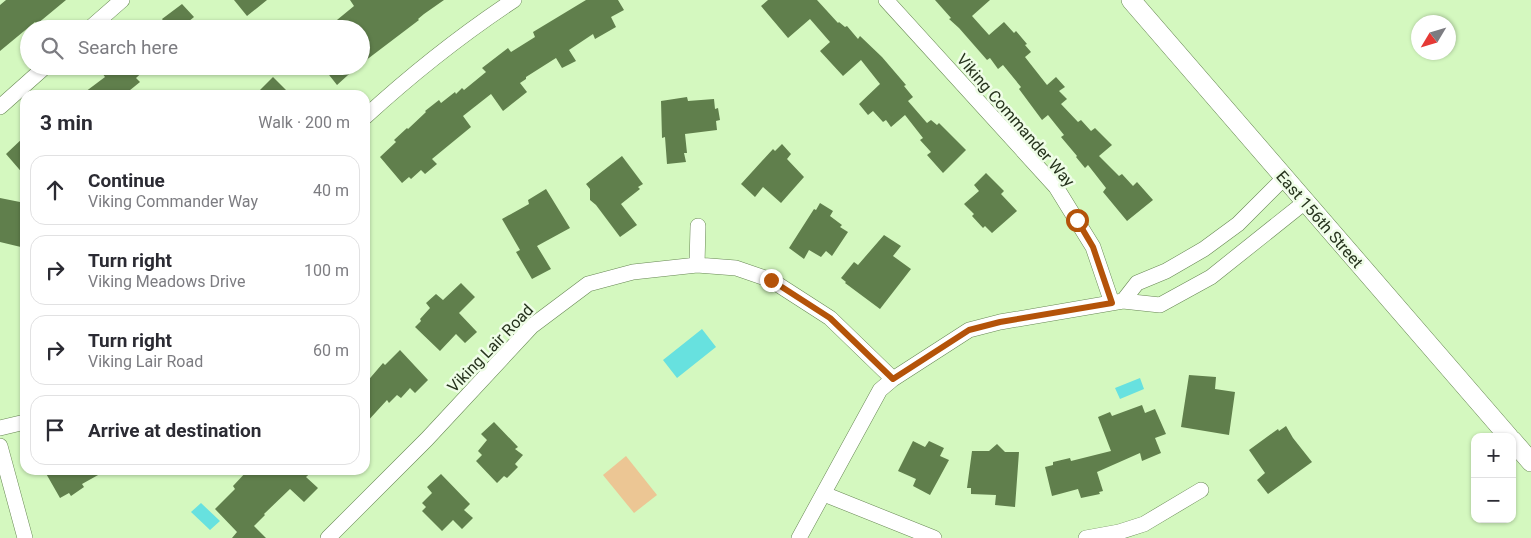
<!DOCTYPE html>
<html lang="en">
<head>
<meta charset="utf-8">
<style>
	body { margin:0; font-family:Roboto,sans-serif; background:#f2f2f3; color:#2b2b33 }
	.controls { position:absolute; right:15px; bottom:15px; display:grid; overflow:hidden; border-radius:10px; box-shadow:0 1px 4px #0004 }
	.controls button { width:45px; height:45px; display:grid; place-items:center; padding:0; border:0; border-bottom:1px solid #e1e1e2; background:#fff; color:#2b2b33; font:25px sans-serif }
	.compass { position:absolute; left:1411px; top:15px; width:45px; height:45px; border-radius:50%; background:#fff; box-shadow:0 1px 4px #0004; rotate:232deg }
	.stop { position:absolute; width:15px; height:15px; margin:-11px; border:4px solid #b45309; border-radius:50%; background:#fff }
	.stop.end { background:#b45309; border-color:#fff; box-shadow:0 1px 5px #0008 }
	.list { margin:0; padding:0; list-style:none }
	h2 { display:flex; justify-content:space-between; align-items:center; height:65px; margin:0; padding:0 20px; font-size:21px }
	h2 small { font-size:16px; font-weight:400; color:#7c7c81 }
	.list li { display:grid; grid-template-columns:32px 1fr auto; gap:15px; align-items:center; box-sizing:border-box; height:70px; margin:0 10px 10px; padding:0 10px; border:1px solid #e1e1e2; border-radius:15px }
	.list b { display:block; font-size:19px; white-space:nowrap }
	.list p { margin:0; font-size:16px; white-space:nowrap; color:#7c7c81 }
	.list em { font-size:16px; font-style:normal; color:#7c7c81 }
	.icon { flex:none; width:28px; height:28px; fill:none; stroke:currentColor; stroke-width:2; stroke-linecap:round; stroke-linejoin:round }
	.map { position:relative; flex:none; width:1531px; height:538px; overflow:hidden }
	.search { position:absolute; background:#fff; box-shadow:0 1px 4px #0004; left:20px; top:20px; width:350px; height:55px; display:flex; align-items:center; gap:12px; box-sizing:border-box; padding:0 18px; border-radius:28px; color:#7c7c81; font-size:19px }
	.panel { position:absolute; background:#fff; box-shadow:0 1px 4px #0004; left:20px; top:90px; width:350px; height:385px; border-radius:15px }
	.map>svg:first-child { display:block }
	.green { fill:#ecc694 }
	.water { fill:#67e1df }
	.building { fill:#607f4c }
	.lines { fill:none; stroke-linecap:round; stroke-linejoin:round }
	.minor-casing { stroke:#678753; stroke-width:16 }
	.tertiary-casing { stroke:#678753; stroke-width:20 }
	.minor { stroke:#fff; stroke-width:15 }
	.tertiary { stroke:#fff; stroke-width:19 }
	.route { stroke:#b45309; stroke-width:6 }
	.labels { text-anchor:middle; stroke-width:5; stroke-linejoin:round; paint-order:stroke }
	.street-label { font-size:16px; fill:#26331d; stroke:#effde7 }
</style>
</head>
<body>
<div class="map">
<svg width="1531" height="538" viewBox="0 0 1531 538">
	<rect width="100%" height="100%" fill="#d4f8bf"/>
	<path class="green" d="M626 456 657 495 634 513 603 475Z"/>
	<path class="water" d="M702 329 716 347 677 378 663 360Z
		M1140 378 1144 389 1120 399 1115 388Z
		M201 503 220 521 210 530 191 512Z"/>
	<path class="building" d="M6 0H66L37 24 35 22 0 51V5Z
		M234 0H267L247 16Z
		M350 0H444L424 14 418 19 419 20 361 64V29H326L354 6Z
		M586 0H618L624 10 611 17 616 27 595 39 593 34 569 50 576 61 562 68 556 58 526 77V79L520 83 527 92 503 111 491 94 463 116 471 127 432 159 437 164 425 174 421 170 411 179 409 177 402 183 380 157 396 142 394 140 407 128 408 129 426 112 425 111 439 100 441 103 455 92 456 94 462 88 464 90 486 72 482 68 508 48 511 52 535 37 533 32Z
		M768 0H817L838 23 839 22 845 27 847 26 858 39 860 36 882 57 906 85 904 86 913 97 908 101 927 123 931 120 937 125 939 123 966 150 943 173 927 155 931 152 920 140 923 138 905 115 891 127 886 120 883 122 873 111 868 115 859 104 880 84 861 60 843 76 820 51 830 42 810 19 788 38 761 6Z
		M935 0H990L972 16 989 35 1004 22 1014 33 1016 31 1027 44 1025 45 1031 52 1025 57 1047 85 1056 77 1065 87 1059 91 1067 99 1061 104 1078 122 1081 120 1091 131 1095 128 1112 145 1099 156 1119 176 1122 174 1133 186 1137 182 1153 200 1127 221 1103 192 1106 188 1088 165 1085 168 1076 157 1077 156 1061 137 1064 135 1048 115 1042 120 1019 89 1021 87 1003 65 998 69 990 58 987 60 959 28 949 19 951 18Z
		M182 4 194 17 188 22 194 29H169L162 19Z
		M97 66H149L136 78 140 82 124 95H81L105 77Z
		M322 66H358L337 85Z
		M273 77 291 95H255Z
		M687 97 688 101 714 99 715 109 718 108 720 120 716 121 717 130 685 134 687 153H684L686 162 667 164 665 137 662 138 661 101Z
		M25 136V176L6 154Z
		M782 144 791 154 787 159 804 177 781 203 763 187 755 197 741 184 773 149 775 151Z
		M622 156 643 184 638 187 640 189 621 204 637 225 620 237 596 205 590 200V189L586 184Z
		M986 173 1004 191 1001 194 1017 211 992 233 985 226 983 228 972 216 974 214 964 204 979 191 974 185Z
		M546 189 570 228 537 246 551 269 532 279 516 252 520 250 502 219 529 204 528 200Z
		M0 198 25 203V248L0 242Z
		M820 203 833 211 830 216 842 225 840 227 848 232 832 256 826 251 821 257 809 250 804 259 789 248 814 209 816 210Z
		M884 235 901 246 893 256 911 269 880 309 845 283 846 282 841 278 854 262 858 265Z
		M461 283 475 297 459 313 477 332 465 343 456 334 440 351 415 327 421 321 420 319 430 308 426 303 436 294 443 300Z
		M400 350 428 380 415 393 410 388 401 398 397 395 389 403 387 400 365 424V384L383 363 385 365Z
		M1189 375 1216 377 1215 389 1235 392 1229 435 1181 427Z
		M1142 405 1145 413 1155 409 1166 434 1155 438 1161 453 1142 461 1140 453 1097 472 1103 491 1099 492 1100 494 1081 498 1078 489 1052 496 1045 467 1053 465V462L1070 458 1071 461 1111 451 1098 417 1110 412 1112 416Z
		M494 422 518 447 515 449 523 455 515 464 518 467 507 478 504 476 497 483 476 461 482 455 478 451 487 440 481 434Z
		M1286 426 1293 438 1312 462 1268 494 1257 480 1265 473 1249 450 1278 429 1279 431Z
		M913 441 925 447 929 441 944 448 940 456 949 460 930 495 913 486 916 479 898 471Z
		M997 444 1005 452H1019L1015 507 995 505 996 495 971 494V488H967L972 451H989Z
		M44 470H107L82 484 84 487 71 496 69 493 60 498Z
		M248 470H314L306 477 318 488 304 502 290 489 264 514 265 515 254 526 266 538H232L237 532 215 509 235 489 233 486Z
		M441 474 470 504 464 510 473 518 462 529 453 520 442 531 422 511 426 507 422 503 432 493 427 487Z"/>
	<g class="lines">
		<defs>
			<path id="minor" d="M886 0 1056 187 1093 247 1112 303
				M89 29 122 0
				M0 107 46 66
				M365 117C412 74 461 35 514 0
				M697 265 698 226
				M1123 301 1137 283 1166 271 1204 249 1238 224 1284 178
				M0 428 25 422
				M0 446 25 538
				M824 494 934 538
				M328 538 427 439 532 326 588 284 633 272 697 265 736 268 771 280 830 318 893 379
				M799 538 880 390 893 379 969 330 1000 322 1123 301 1160 305 1211 277 1305 202
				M1086 538 1119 532 1144 524 1201 490"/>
			<path id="tertiary" d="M1131 0 1509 437
				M1512 440 1531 462"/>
		</defs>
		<use href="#minor" class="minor-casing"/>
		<use href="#tertiary" class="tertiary-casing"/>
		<use href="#minor" class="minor"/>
		<use href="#tertiary" class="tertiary"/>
	</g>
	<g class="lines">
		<path class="route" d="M771 280 830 318 893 379 969 330 1000 322 1112 303 1093 247 1077 220"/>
	</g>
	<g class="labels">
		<g class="street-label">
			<text transform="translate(1016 120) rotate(49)" y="6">Viking Commander Way</text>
			<text transform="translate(1320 219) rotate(49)" y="6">East 156th Street</text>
			<text transform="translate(490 348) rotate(-46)" y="6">Viking Lair Road</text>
		</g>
	</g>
</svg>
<div class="controls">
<button>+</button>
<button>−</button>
</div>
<svg class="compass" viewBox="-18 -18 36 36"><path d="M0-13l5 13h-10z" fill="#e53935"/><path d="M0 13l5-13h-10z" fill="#7c7c81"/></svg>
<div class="stop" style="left:1077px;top:220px"></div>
<div class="stop end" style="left:771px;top:280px"></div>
<div class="search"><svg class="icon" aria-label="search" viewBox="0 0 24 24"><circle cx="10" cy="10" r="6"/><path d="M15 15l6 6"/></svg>Search here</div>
<section class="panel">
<h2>3 min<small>Walk · 200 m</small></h2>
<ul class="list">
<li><svg class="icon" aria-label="ahead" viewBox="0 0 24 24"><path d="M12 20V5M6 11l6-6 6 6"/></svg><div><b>Continue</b><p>Viking Commander Way</p></div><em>40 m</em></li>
<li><svg class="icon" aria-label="right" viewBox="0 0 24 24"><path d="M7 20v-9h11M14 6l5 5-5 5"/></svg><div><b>Turn right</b><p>Viking Meadows Drive</p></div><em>100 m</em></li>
<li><svg class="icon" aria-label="right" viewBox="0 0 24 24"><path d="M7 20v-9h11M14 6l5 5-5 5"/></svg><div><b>Turn right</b><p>Viking Lair Road</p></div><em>60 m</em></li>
<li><svg class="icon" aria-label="arrive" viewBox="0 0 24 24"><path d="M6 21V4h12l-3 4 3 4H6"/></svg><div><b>Arrive at destination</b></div></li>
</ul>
</section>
</div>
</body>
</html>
